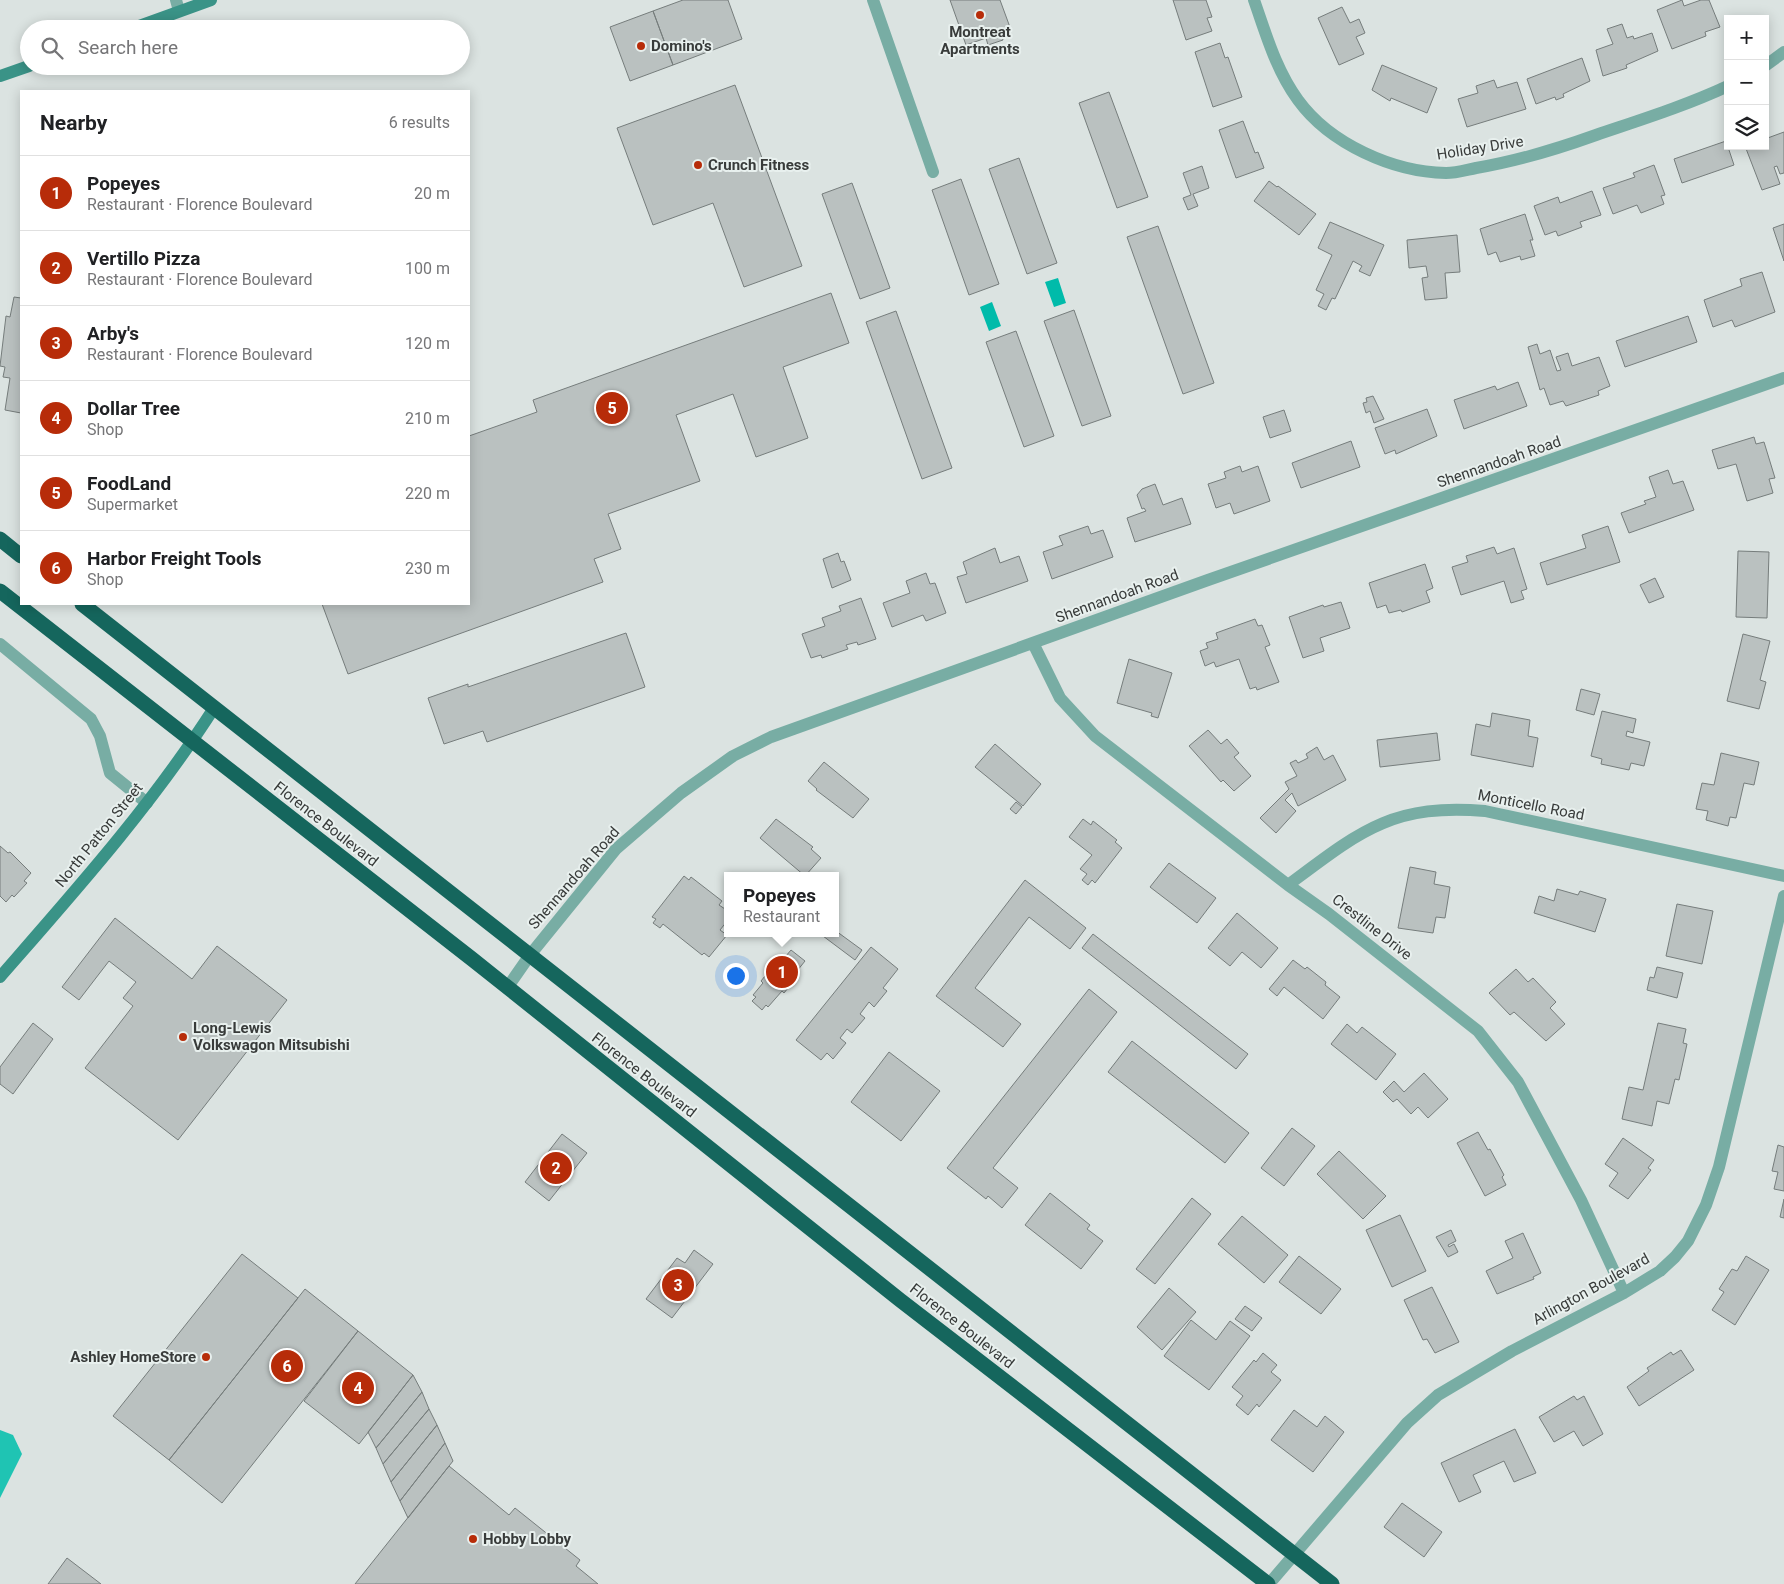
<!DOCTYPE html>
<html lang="en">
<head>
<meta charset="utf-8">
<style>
	body { margin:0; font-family:Roboto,sans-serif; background:#f6f6f6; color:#202124 }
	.controls { position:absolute; right:15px; top:15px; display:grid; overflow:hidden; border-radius:0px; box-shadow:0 2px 12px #0003 }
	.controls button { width:45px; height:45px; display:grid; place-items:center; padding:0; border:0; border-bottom:1px solid #e0e0e0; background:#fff; color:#202124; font:25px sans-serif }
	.you { position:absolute; left:735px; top:975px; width:18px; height:18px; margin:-12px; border:4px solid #fff; border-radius:50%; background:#1a73e8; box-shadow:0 0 0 8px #1a73e833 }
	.badge { display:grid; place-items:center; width:32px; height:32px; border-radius:50%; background:#b72c09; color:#fff; font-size:16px; font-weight:700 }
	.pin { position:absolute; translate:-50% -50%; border:2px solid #fff; box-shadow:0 1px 5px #0006 }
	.popup { position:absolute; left:724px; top:872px; width:115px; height:65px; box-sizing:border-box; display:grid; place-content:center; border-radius:0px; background:#fff; filter:drop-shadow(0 1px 4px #0005); font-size:16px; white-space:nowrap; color:#757577 }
	.popup b { font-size:19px; color:#202124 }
	.popup::after { content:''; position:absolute; left:50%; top:100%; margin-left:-10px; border:10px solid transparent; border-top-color:#fff }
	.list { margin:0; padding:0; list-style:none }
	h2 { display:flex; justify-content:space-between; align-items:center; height:65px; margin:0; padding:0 20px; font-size:21px }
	h2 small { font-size:16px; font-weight:400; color:#757577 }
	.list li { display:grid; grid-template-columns:32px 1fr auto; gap:15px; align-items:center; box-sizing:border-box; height:75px; padding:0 20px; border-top:1px solid #e0e0e0 }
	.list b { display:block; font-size:19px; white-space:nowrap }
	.list p { margin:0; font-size:16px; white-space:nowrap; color:#757577 }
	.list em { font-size:16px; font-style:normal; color:#757577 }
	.icon { flex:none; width:28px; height:28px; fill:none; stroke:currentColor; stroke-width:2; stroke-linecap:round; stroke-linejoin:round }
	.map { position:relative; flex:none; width:1784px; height:1584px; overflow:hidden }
	.search { position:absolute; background:#fff; box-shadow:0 2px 12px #0003; left:20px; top:20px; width:450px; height:55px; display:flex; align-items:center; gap:12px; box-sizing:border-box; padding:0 18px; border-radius:28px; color:#757577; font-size:19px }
	.panel { position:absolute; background:#fff; box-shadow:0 2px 12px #0003; left:20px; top:90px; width:450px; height:515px; border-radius:0px }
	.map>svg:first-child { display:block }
	.forest { fill:#1fc4b3 }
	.water { fill:#0ba }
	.building { fill:#bac1c0; stroke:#767d7c }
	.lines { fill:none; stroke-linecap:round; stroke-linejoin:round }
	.street { stroke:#78ada4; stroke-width:12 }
	.secondary { stroke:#3a9387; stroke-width:12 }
	.highway { stroke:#15665d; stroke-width:15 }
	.poi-dot { fill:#b72c09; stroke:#e8f0ee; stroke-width:2 }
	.labels { text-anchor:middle; stroke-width:4; stroke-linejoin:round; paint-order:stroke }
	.poi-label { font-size:15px; font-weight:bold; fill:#383b3a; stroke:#e8f0ee; text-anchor:start }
	.street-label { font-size:15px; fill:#383b3a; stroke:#e8f0ee }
</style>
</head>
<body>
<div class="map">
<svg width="1784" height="1584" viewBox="0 0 1784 1584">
	<rect width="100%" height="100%" fill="#dbe3e1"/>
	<path class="forest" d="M0 1430 13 1435 22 1454 0 1498Z"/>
	<path class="water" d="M1058 278 1066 303 1054 307 1045 282Z
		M992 302 1001 326 989 331 980 307Z"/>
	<path class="building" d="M683 0H728L742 39 673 65 653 11Z
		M950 0H1000L1011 30 1001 33 1003 40 988 45 986 38 966 45Z
		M1173 0H1206L1212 17 1207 18 1212 31 1186 40Z
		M1682 0 1684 6 1701 0H1709L1720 27 1705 32 1706 36 1672 49 1657 10Z
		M1342 7 1350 23 1359 19 1365 33 1356 37 1364 54 1339 65 1318 18Z
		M653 11 673 65 630 81 610 27Z
		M1622 24 1627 38 1633 36 1634 39 1652 33 1658 51 1626 65 1627 68 1603 76 1596 50 1613 44 1607 29Z
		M1220 43 1225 58 1228 57 1242 97 1213 107 1195 52Z
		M1582 58 1590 81 1563 94 1564 97 1556 100 1555 97 1536 104 1527 79Z
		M1382 65 1437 88 1427 113 1391 98 1390 101 1372 90Z
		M1494 80 1497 88 1517 82 1526 109 1467 127 1458 99 1478 93 1476 86Z
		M735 85 802 266 744 287 713 203 653 225 617 128Z
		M1109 92 1148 197 1117 208 1079 103Z
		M1243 121 1255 153 1258 152 1264 168 1236 178 1219 130Z
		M1784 132V173L1780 174 1777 166 1774 167 1780 184 1762 190 1745 146H1765V139Z
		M1726 141 1734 165 1682 183 1674 159Z
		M1019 158 1057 263 1027 274 989 169Z
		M1654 165 1665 195 1661 196 1664 204 1641 213 1637 205 1613 214 1603 188 1635 177 1633 173Z
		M1202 166 1209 188 1193 194 1198 206 1188 210 1183 198 1191 195 1183 173Z
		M961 179 999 284 969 295 932 190Z
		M1269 181 1277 187 1278 186 1316 214 1299 235 1254 201Z
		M852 183 890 288 860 299 822 194Z
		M1592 191 1601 215 1580 222 1582 227 1558 236 1556 231 1545 235 1534 206 1558 197 1560 203Z
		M1525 214 1533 240H1530L1535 256 1521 260 1520 256 1500 262 1496 252 1488 255 1480 229Z
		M1330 222 1384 245 1370 276 1359 271 1362 266 1353 261 1335 299 1332 298 1326 310 1318 306 1324 294 1316 290 1332 255 1318 248Z
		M1784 224V261L1773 228Z
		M1158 226 1214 383 1183 394 1127 237Z
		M1457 235 1460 272 1445 273 1447 298 1425 300 1422 278 1428 277 1426 266 1409 268 1407 240Z
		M1762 272 1775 312 1735 327 1732 320 1713 327 1704 300 1742 286 1740 279Z
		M831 293 849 343 783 367 808 438 756 457 733 394 676 415 700 481 608 514 621 549 594 559 603 582 348 674 322 604H469V436L537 412 533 400Z
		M14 297 21 298V413L5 410 10 378 3 377 5 367 0 366 6 316 10 317Z
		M1074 310 1111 416 1082 426 1044 321Z
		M896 311 952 468 922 479 866 322Z
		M1688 316 1697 342 1625 367 1616 341Z
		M1016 331 1054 436 1024 447 986 342Z
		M1537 344 1540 354 1550 350 1557 371 1561 370 1556 357 1568 353 1572 366 1599 357 1610 386 1598 391 1599 395 1566 406 1563 401 1550 405 1544 388 1540 390 1528 347Z
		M1518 382 1527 406 1464 429 1454 400 1495 386 1497 390Z
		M1373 396 1384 419 1374 423 1370 411 1366 413 1363 403 1367 402 1366 398Z
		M1427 409 1437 436 1396 454 1395 450 1385 454 1375 428Z
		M1284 410 1291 431 1270 438 1263 417Z
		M1754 437 1756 444 1764 442 1775 478 1769 479 1773 493 1747 501 1736 464 1718 469 1712 450Z
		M1351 441 1360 467 1301 488 1292 463Z
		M1240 466 1242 472 1258 466 1270 501 1234 514 1230 503 1216 508 1208 484 1226 478 1224 472Z
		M1668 470 1673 484 1683 481 1694 510 1629 533 1621 513 1646 504 1644 501 1656 497 1649 477Z
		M1155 484 1163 505 1182 498 1191 524 1135 542 1127 518 1146 511 1144 508 1142 509 1137 495 1142 489Z
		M1088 526 1091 534 1103 530 1113 557 1052 579 1043 552 1063 545 1059 536Z
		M1608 526 1620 562 1547 585 1540 563 1586 548 1582 535Z
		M1494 547 1497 554 1514 548 1527 589 1521 591 1524 599 1511 603 1504 581 1461 595 1452 567 1468 562 1466 556Z
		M995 548 1000 563 1019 556 1028 581 966 603 957 577 967 574 963 562Z
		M1738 551 1769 552 1767 618 1736 617Z
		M838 553 841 562 844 561 851 580 832 588 823 559Z
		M1425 564 1433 588 1426 591 1430 602 1402 612 1401 610 1389 613 1386 605 1377 608 1369 583Z
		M926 573 930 584 935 583 946 613 926 621 923 615 892 627 883 603 910 593 906 581Z
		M1655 578 1664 597 1649 603 1640 585Z
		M861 598 876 639 858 645 857 642 846 645 848 649 822 658 821 655 811 658 802 634 825 626 822 618 841 611 839 606Z
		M1341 602 1350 628 1320 638 1324 651 1303 658 1289 617 1323 605 1324 607Z
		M1255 619 1258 626 1262 625 1270 645 1265 647 1279 682 1257 690 1256 687 1250 689 1239 659 1216 667 1214 662 1205 666 1200 651 1208 648 1206 643 1218 639 1216 633Z
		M626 633 645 687 487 742 483 731 444 744 428 698 468 684V687Z
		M1743 634 1770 641 1760 680 1766 682 1759 709 1727 701Z
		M1129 659 1172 673 1158 718 1151 716 1152 713 1117 703Z
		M1581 689 1600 694 1594 715 1576 710Z
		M1602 711 1636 719 1633 733 1627 731 1626 736 1650 742 1644 766 1631 763 1629 770 1601 764 1602 759 1591 756Z
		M1492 713 1530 720 1528 736 1538 738 1533 767 1471 755 1476 724 1490 727Z
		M1208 730 1221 744 1227 739 1239 753 1234 757 1251 776 1234 791 1223 780 1221 782 1189 746Z
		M1437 733 1440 760 1380 767 1377 740Z
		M995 744 1041 784 1023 806 975 767Z
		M1317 747 1324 760 1333 755 1346 780 1298 806 1292 793 1285 800 1296 811 1276 833 1260 818 1289 789 1285 782 1297 776 1290 763 1296 760 1298 763 1308 758 1306 754Z
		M1721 753 1759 762 1754 785 1744 783 1736 818 1730 817 1728 826 1706 820 1708 811 1696 809 1702 783 1714 785Z
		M824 762 869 799 853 818 816 790 817 789 808 781Z
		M1016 802 1022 807 1016 814 1010 809Z
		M776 819 813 847 811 849 821 858 805 876 760 838Z
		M1083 819 1091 825 1093 821 1117 840 1115 842 1122 848 1095 883 1092 880 1088 885 1082 880 1087 874 1080 869 1092 855 1069 837Z
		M0 846 8 853 10 852 31 873 24 881 27 883 14 897 12 895 6 902 0 896Z
		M1169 863 1216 898 1197 923 1150 887Z
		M1410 867 1436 872 1434 884 1450 887 1445 918 1436 917 1433 933 1398 928Z
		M684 876 689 880 691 877 722 901 719 905 725 909 728 908V920L720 930 727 935 709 957 704 953 702 955 663 924 660 928 653 923 656 919 652 917Z
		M1025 880 1086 928 1070 949 1029 917 975 988 1021 1024 1003 1047 936 996Z
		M1557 889 1578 895 1580 891 1606 899 1595 932 1534 913 1539 896 1554 901Z
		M1677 904 1713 911 1702 964 1666 956Z
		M1237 913 1278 948 1261 968 1242 952 1230 966 1208 948Z
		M115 918 192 979 217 946 287 1000 178 1140 85 1068 133 1006 123 998 136 982 109 961 79 1000 62 987Z
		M836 931 862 950 855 960 823 936 826 933H836Z
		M1093 934 1248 1054 1236 1069 1082 948Z
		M871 947 898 969 883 988 887 991 874 1007 869 1002 860 1014 865 1018 852 1033 847 1029 840 1038 846 1043 833 1059 827 1053 821 1060 796 1040Z
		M791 950 805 961 789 981 792 983 784 993 782 991 768 1007 766 1005 762 1010 752 1001 756 997 753 995 763 983 761 981 777 961 780 963Z
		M1293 960 1305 969 1307 967 1326 982 1325 985 1340 997 1323 1019 1284 987 1277 996 1269 989Z
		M1657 967 1683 973 1677 998 1647 990 1650 977 1654 978Z
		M1516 969 1528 982 1533 978 1556 1002 1550 1008 1565 1024 1546 1041 1514 1012 1510 1015 1489 993Z
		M1089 989 1117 1012 993 1168 1018 1188 1002 1208 988 1196 986 1199 947 1168Z
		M33 1023 53 1039 13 1094 0 1084V1067Z
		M1658 1023 1686 1029 1683 1043 1687 1044 1679 1080 1675 1079 1669 1104 1657 1101 1652 1126 1622 1119 1629 1087 1643 1090Z
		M1347 1024 1357 1033 1362 1027 1396 1054 1376 1080 1331 1044Z
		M1132 1041 1249 1133 1225 1163 1108 1072Z
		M889 1052 940 1091 901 1141 851 1102Z
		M1424 1073 1448 1099 1428 1118 1418 1107 1411 1114 1397 1099 1393 1102 1383 1092 1394 1081 1404 1092Z
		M1292 1128 1315 1146 1284 1186 1261 1168Z
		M1478 1132 1488 1150 1490 1149 1504 1175 1502 1177 1506 1185 1485 1196 1457 1143Z
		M562 1134 587 1153 549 1201 525 1182Z
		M1623 1138 1654 1160 1648 1168 1651 1170 1628 1199 1609 1186 1618 1173 1605 1164Z
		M1778 1145 1784 1147V1191L1774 1189 1778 1172 1772 1171Z
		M1339 1151 1386 1196 1363 1219 1317 1174Z
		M1050 1193 1090 1225 1087 1229 1103 1241 1081 1269 1025 1225Z
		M1192 1198 1211 1214 1155 1284 1136 1269Z
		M1784 1199V1218L1780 1217Z
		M1400 1215 1426 1271 1392 1287 1366 1230Z
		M1242 1216 1288 1255 1264 1283 1218 1244Z
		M1451 1230 1456 1241 1448 1245 1449 1247 1454 1244 1458 1252 1448 1257 1436 1237Z
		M1523 1233 1541 1273 1533 1277 1534 1279 1497 1294 1486 1271 1513 1258 1505 1241Z
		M694 1250 713 1264 672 1318 646 1299 677 1258 685 1263Z
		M242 1254 298 1298 169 1460 113 1416Z
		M1299 1256 1341 1289 1321 1314 1279 1282Z
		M1746 1256 1769 1270 1735 1325 1712 1310 1724 1292 1719 1289 1732 1269 1737 1271Z
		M1432 1287 1459 1342 1435 1353 1427 1339 1423 1340 1404 1300Z
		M1169 1288 1196 1312 1162 1350 1137 1327Z
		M305 1289 358 1331 222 1503 169 1460Z
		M1245 1306 1262 1318 1252 1331 1235 1319Z
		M1191 1320 1216 1340 1230 1321 1250 1336 1209 1390 1164 1356Z
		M358 1331 413 1375 359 1444 304 1401Z
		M1681 1350 1694 1370 1639 1406 1627 1387 1649 1371 1647 1368 1671 1352 1673 1355Z
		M1263 1353 1277 1365 1271 1372 1281 1380 1259 1407 1257 1404 1248 1415 1236 1405 1243 1396 1232 1387 1254 1360 1256 1362Z
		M413 1375 422 1392 376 1448 368 1432Z
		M422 1392 429 1409 383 1464 376 1448Z
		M1574 1396 1577 1400 1584 1396 1603 1434 1583 1446 1574 1431 1554 1442 1539 1417Z
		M429 1409 437 1425 391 1482 383 1464Z
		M1294 1410 1317 1427 1325 1416 1344 1432 1313 1472 1271 1440Z
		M437 1425 445 1443 400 1501 391 1482Z
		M1515 1429 1536 1473 1514 1482 1504 1461 1473 1475 1481 1492 1459 1502 1441 1463Z
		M445 1443 453 1461 408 1518 400 1501Z
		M449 1466 509 1515 515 1508 580 1560 576 1566 598 1584H355Z
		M1402 1503 1442 1532 1424 1557 1384 1527Z
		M67 1558 101 1584H48Z"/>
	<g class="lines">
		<path class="street" d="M176 0 179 11
			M873 0 933 172
			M1254 0C1266 34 1276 70 1298 100 1330 144 1393 172 1446 173 1456 173 1466 170 1476 168 1518 161 1557 149 1596 135 1640 120 1685 106 1728 86
			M1765 66 1784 52
			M1033 643 1060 698 1095 736 1288 885 1329 914 1478 1031 1518 1082 1581 1200 1624 1293
			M0 644 91 719 100 736 110 773 147 803
			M1288 885C1359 832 1392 803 1485 811L1784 876
			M507 988 530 955 616 849 681 793 733 756 771 737 1208 580 1784 378
			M1269 1584 1407 1423 1438 1395 1512 1351 1624 1293 1660 1271 1675 1257 1688 1241 1706 1205 1719 1167 1784 896"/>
		<path class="secondary" d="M131 29 211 0
			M0 76 29 66
			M0 977C76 890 152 805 214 708"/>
		<path class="highway" d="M0 539 21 556
			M0 591 472 959 900 1300 1268 1584
			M82 604 1332 1584"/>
	</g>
	<g class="poi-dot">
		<circle cx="980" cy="15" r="5"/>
		<circle cx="641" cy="46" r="5"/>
		<circle cx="698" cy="165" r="5"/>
		<circle cx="183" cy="1037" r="5"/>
		<circle cx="206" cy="1357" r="5"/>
		<circle cx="473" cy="1539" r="5"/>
	</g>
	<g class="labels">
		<g class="poi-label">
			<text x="980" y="37" text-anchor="middle">Montreat<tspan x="980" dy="17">Apartments</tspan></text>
			<text x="651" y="51">Domino's</text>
			<text x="708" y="170">Crunch Fitness</text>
			<text x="193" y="1033">Long-Lewis<tspan x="193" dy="17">Volkswagon Mitsubishi</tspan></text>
			<text x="196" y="1362" text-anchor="end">Ashley HomeStore</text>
			<text x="483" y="1544">Hobby Lobby</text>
		</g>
		<g class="street-label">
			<text transform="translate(1480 148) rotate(-9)" y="5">Holiday Drive</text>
			<text transform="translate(1499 462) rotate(-19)" y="5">Shennandoah Road</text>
			<text transform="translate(1117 596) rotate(-20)" y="5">Shennandoah Road</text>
			<text transform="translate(1531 805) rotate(11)" y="5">Monticello Road</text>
			<text transform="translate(326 824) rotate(38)" y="5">Florence Boulevard</text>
			<text transform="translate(99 835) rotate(-51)" y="5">North Patton Street</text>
			<text transform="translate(574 878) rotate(-49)" y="5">Shennandoah Road</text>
			<text transform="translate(1372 927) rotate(38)" y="5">Crestline Drive</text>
			<text transform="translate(644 1075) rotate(38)" y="5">Florence Boulevard</text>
			<text transform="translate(1591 1289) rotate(-29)" y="5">Arlington Boulevard</text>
			<text transform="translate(962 1326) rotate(38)" y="5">Florence Boulevard</text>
		</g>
	</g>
</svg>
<div class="controls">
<button>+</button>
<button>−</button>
<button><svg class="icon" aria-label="layers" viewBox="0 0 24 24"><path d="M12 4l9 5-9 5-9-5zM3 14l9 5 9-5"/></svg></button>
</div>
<div class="you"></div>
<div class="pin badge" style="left:782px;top:972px">1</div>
<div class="popup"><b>Popeyes</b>Restaurant</div>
<div class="pin badge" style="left:556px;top:1168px">2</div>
<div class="pin badge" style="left:678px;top:1285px">3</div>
<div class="pin badge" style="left:358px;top:1388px">4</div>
<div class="pin badge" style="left:612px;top:408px">5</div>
<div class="pin badge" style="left:287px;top:1366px">6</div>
<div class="search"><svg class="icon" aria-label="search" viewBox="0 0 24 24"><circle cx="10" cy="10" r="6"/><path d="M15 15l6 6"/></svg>Search here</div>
<section class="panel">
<h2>Nearby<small>6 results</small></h2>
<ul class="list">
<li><span class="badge">1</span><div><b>Popeyes</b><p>Restaurant · Florence Boulevard</p></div><em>20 m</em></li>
<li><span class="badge">2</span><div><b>Vertillo Pizza</b><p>Restaurant · Florence Boulevard</p></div><em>100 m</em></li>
<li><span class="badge">3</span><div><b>Arby's</b><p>Restaurant · Florence Boulevard</p></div><em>120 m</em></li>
<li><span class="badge">4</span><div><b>Dollar Tree</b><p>Shop</p></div><em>210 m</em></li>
<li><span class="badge">5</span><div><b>FoodLand</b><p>Supermarket</p></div><em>220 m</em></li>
<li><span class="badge">6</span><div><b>Harbor Freight Tools</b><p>Shop</p></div><em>230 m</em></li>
</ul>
</section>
</div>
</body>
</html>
